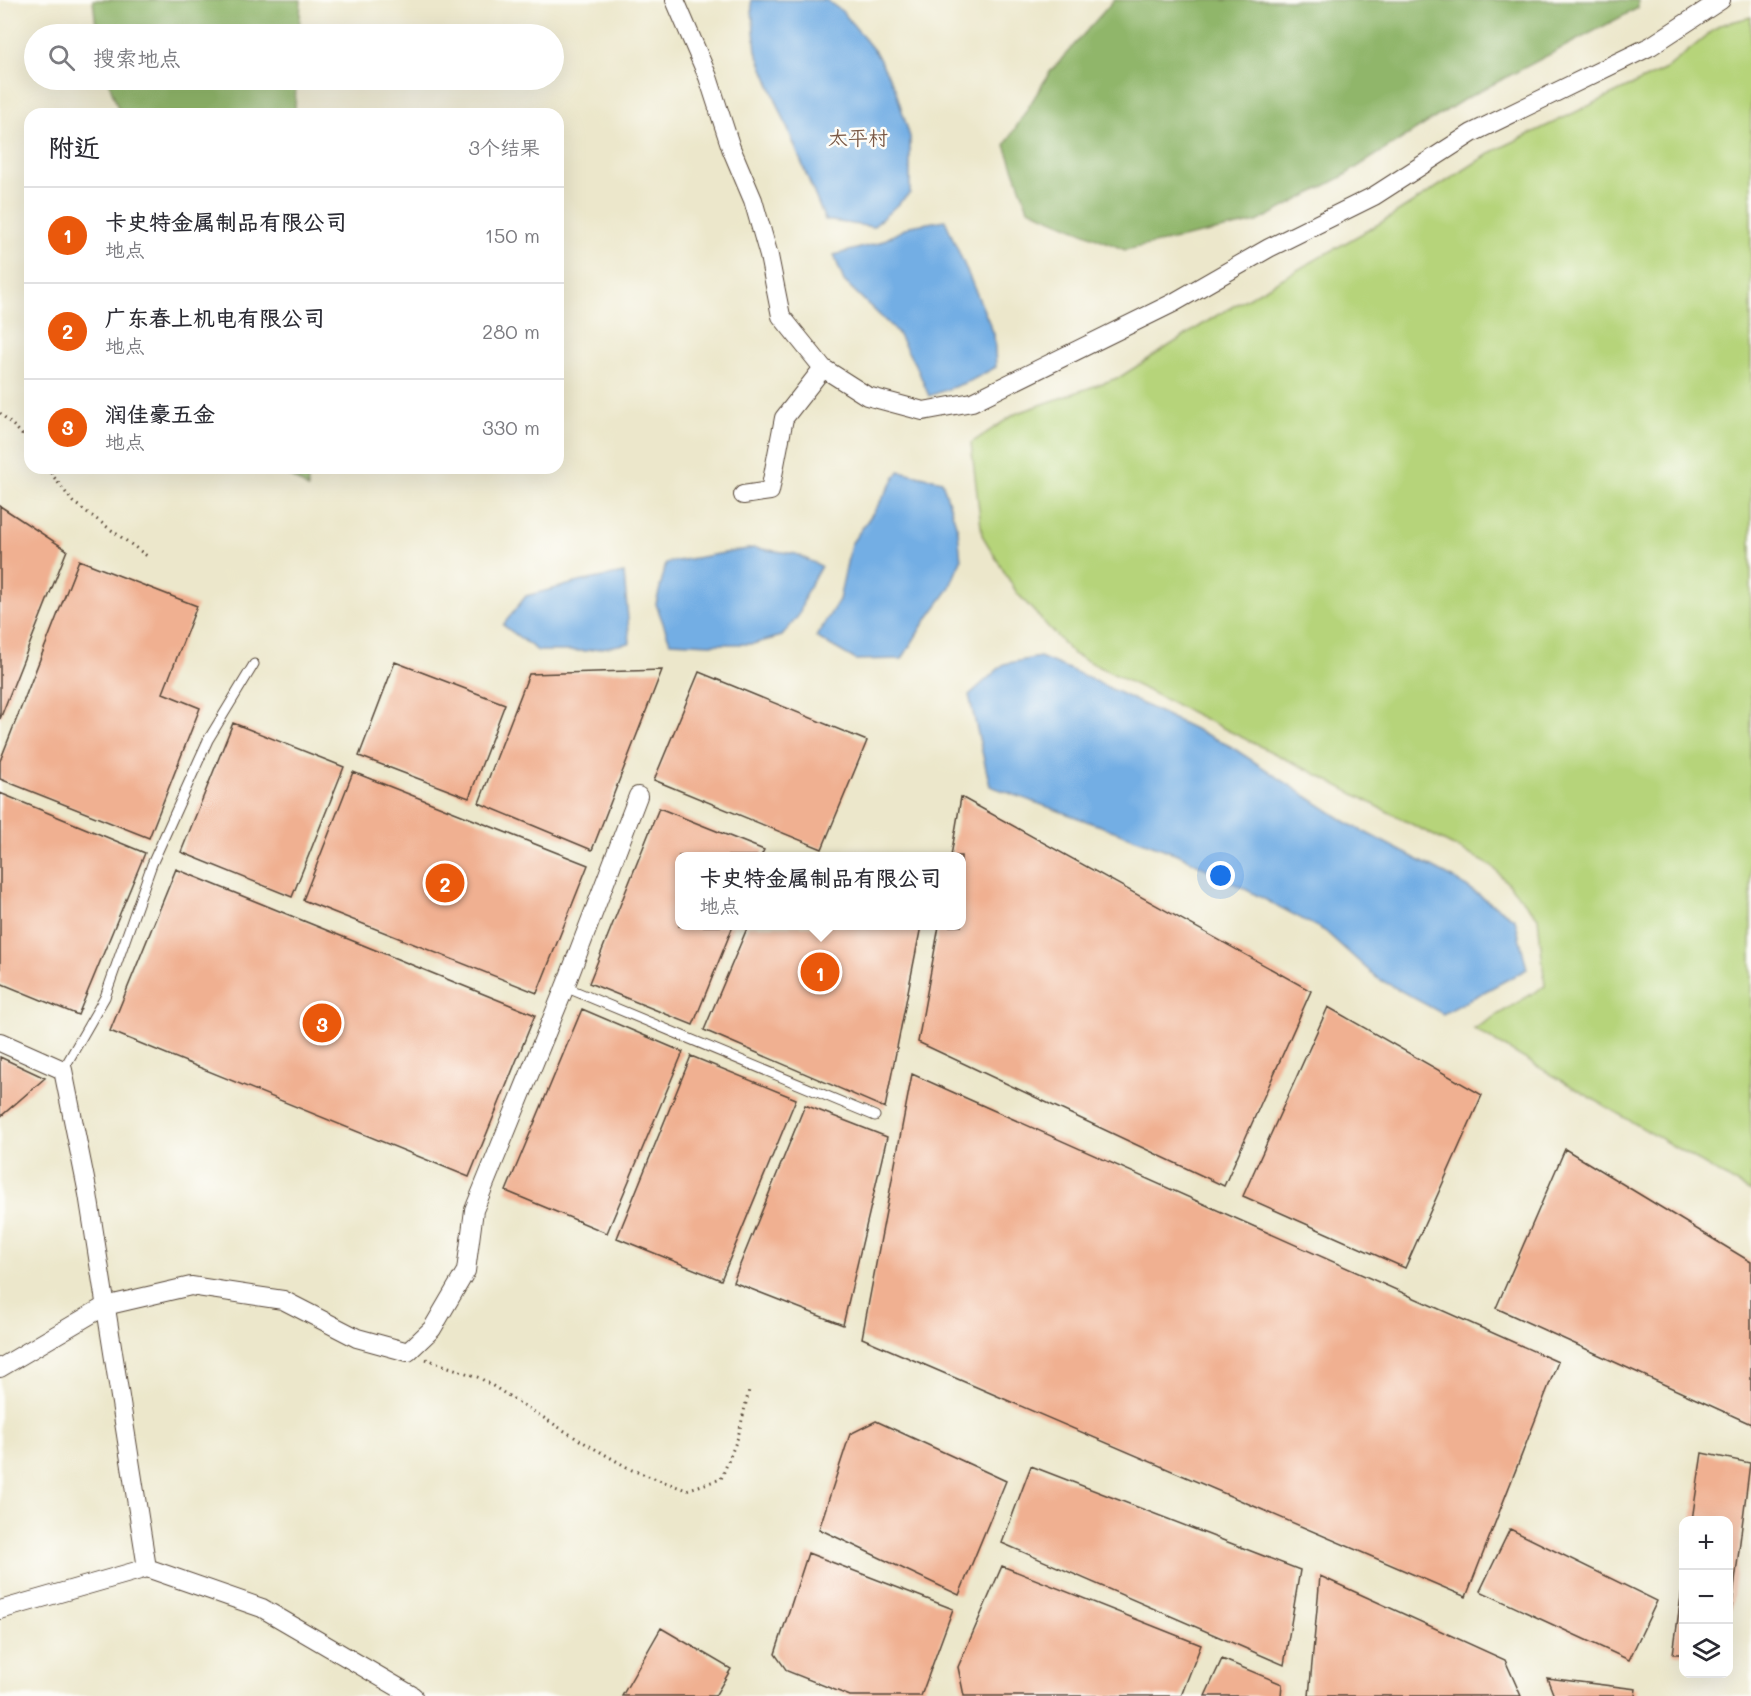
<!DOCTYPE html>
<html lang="zh">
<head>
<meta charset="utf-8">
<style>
	body { margin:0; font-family:Mali,"LXGW WenKai TC",sans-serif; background:#f2f2f3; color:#2b2b33 }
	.controls { position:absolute; right:18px; bottom:18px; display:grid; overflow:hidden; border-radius:12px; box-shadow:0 6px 24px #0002 }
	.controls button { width:54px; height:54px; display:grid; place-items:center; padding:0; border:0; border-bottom:2px solid #e1e1e2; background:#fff; color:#2b2b33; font:30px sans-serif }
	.you { position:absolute; left:1221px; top:876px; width:21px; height:21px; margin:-15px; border:4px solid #fff; border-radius:50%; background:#1a73e8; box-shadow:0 0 0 9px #1a73e833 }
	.badge { display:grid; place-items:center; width:39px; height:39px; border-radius:50%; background:#ea580c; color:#fff; font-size:20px; font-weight:700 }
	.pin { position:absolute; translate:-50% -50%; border:3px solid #fff; box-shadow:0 2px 6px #0006 }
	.popup { position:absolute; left:675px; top:852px; width:291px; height:78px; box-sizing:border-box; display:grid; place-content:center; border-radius:12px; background:#fff; filter:drop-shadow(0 2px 4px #0005); font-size:20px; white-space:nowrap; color:#7c7c81 }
	.popup b { font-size:22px; color:#2b2b33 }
	.popup::after { content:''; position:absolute; left:50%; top:100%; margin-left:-12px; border:12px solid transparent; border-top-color:#fff }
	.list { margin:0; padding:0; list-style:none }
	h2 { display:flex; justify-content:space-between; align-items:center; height:78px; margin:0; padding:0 24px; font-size:26px }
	h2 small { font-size:20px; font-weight:400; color:#7c7c81 }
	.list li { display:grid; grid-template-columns:39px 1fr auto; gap:18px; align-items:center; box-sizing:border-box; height:96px; padding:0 24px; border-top:2px solid #e1e1e2 }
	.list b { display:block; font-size:22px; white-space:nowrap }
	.list p { margin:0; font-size:20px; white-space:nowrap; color:#7c7c81 }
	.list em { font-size:20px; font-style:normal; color:#7c7c81 }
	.icon { flex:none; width:33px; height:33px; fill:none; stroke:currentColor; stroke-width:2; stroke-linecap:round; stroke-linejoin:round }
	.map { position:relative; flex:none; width:1751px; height:1696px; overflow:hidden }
	.search { position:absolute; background:#fff; box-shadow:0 6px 24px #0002; left:24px; top:24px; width:540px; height:66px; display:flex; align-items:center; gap:15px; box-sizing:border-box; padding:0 21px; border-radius:33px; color:#7c7c81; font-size:22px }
	.panel { position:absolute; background:#fff; box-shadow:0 6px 24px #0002; left:24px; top:108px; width:540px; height:366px; border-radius:18px }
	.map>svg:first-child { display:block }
	.green { fill:#b6d47a; stroke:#787f4c; stroke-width:1.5 }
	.forest { fill:#90b66a; stroke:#667044; stroke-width:1.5 }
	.water { fill:#73aee4; stroke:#576c81; stroke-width:1.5 }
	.building { fill:#f0b091 }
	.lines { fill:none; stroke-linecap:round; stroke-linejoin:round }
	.service-casing { stroke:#564638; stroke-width:11 }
	.minor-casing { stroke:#564638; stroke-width:20 }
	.path { stroke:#564638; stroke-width:3; stroke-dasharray:1.5 4.5; stroke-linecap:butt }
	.service { stroke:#fff; stroke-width:9 }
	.minor { stroke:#fff; stroke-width:18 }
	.labels { text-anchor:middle; stroke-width:5; stroke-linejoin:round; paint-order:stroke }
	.quarter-label { font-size:20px; fill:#7a5946; stroke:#fdfcf7 }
</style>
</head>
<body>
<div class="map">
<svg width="1751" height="1696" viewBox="0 0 1751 1696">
	<rect width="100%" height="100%" fill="#fdfcf7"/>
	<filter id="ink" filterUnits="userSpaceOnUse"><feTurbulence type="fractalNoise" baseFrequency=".0167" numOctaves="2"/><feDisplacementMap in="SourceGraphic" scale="12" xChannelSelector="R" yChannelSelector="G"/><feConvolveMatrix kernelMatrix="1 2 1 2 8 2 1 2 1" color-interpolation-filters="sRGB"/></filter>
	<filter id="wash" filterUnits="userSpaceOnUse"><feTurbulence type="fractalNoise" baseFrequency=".008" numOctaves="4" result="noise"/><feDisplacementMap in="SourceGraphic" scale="24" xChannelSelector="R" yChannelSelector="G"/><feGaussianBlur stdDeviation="1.35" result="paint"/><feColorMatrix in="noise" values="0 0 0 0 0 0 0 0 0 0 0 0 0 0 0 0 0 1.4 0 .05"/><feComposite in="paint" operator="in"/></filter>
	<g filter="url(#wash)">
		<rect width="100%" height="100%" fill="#ece7cb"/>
		<path class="green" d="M1751 17V1192L1474 1029 1545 986 1538 917 1492 866 1308 770 1073 654 1017 593 982 535 971 443 1015 414 1120 377 1216 316 1384 221 1492 152 1666 69 1720 25Z"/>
		<path class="forest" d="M93 0H301L299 34H97Z
			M1114 0H1638V8L1463 100 1340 178 1257 222 1125 250 1028 209 1005 145 1050 72Z
			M108 80H296L295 114H120Z
			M278 468H307L308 488Z"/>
		<path class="water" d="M751 0H826L843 12 876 53 895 88 910 137V193L873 227 825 220 756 51Z
			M945 220 994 334 996 367 970 381 929 396 918 370 897 332 844 281 834 255 879 243 910 226Z
			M899 471 942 481 958 531 961 560 949 589 922 626 902 659 856 660 816 637 839 600 851 544 877 507Z
			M754 548 796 554 821 566 806 593 799 615 782 636 753 644H710L670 642 656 604 666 563Z
			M624 573 630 643 585 651H538L503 625 526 596 579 582Z
			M1040 657 1078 673 1230 746 1349 824 1453 878 1515 919 1527 969 1443 1014 1377 978 1325 931 1180 855 990 786 969 695 1004 664Z"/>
		<g id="blocks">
			<path class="building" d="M0 506 67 550 0 719Z
				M79 560 197 606 163 693 200 708 149 838 0 779V761Z
				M395 662 505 704 469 798 359 756Z
				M662 670 592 850 479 803 529 674Z
				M699 672 867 741 822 849 654 780Z
				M233 723 344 767 292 897 181 852Z
				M353 772 588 865 537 993 303 900Z
				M0 793 145 853 78 1015 0 983Z
				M961 797 1311 991 1224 1186 918 1042 939 926H961V856H951Z
				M659 808 764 850 761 856H679V926H733L693 1025 589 983Z
				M176 869 535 1015 469 1177 110 1031Z
				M748 926H921L885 1108 704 1030Z
				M1328 1007 1482 1095 1405 1268 1243 1196Z
				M582 1009 683 1052 607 1233 506 1191Z
				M691 1056 796 1099 721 1280 617 1238Z
				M0 1057 45 1078 0 1117Z
				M912 1074 1558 1362 1466 1597 862 1338Z
				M805 1105 887 1137 843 1325 733 1282Z
				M1565 1149 1751 1262V1424L1496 1308Z
				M876 1421 1006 1481 959 1595 819 1529 850 1434Z
				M1702 1453 1750 1463 1730 1621 1728 1520H1692Z
				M1031 1466 1300 1570 1284 1665 1002 1543Z
				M1510 1529 1657 1601 1629 1660 1480 1591Z
				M808 1553 953 1609 921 1696H850L787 1671 775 1654Z
				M1002 1566 1201 1645 1181 1696H964L958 1667Z
				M1320 1576 1505 1660 1521 1696H1309Z
				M1682 1589 1684 1654H1673Z
				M661 1628 731 1669 715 1696H622Z
				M1222 1659 1282 1684 1281 1696H1205Z
				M1547 1678 1636 1689 1635 1696H1554Z"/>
		</g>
	</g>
	<g filter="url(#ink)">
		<use href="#blocks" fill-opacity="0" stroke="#564638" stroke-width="1.5"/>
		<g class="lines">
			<defs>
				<path id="service" d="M565 987 875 1116
					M63 1070 105 997 152 864 208 740 254 664"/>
				<path id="minor" d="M675 0 708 77 731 148 753 200 769 256 781 316 823 368 867 396 923 411 972 402 1173 303 1269 248 1374 196 1472 133 1651 46 1721 0
					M743 495 770 491 784 418 823 368
					M0 1042 63 1070 88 1194 147 1568 262 1608 413 1696
					M0 1368 105 1306 191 1286 283 1300 357 1338 408 1352 432 1329 466 1271 474 1210 565 987 638 796
					M0 1610 147 1568"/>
			</defs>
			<use href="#service" class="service-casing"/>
			<use href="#minor" class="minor-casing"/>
			<path class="path" d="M0 413 19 431 30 445
				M47 468 73 502 147 556
				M426 1359 480 1378 576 1438 632 1470 686 1490 721 1479 738 1437 749 1390"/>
			<use href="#service" class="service"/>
			<use href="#minor" class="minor"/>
		</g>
	</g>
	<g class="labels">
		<g class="quarter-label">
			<text x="858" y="145">太平村</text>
		</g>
	</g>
</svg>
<div class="controls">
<button>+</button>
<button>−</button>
<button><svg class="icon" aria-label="layers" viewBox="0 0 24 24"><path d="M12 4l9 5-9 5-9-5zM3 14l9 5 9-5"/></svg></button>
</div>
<div class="you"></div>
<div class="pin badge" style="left:820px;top:972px">1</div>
<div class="popup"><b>卡史特金属制品有限公司</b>地点</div>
<div class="pin badge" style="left:445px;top:883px">2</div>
<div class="pin badge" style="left:322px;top:1023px">3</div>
<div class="search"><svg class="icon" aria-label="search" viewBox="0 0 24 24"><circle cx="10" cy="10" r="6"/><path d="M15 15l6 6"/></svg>搜索地点</div>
<section class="panel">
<h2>附近<small>3个结果</small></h2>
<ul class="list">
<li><span class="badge">1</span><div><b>卡史特金属制品有限公司</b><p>地点</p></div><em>150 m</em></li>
<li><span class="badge">2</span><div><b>广东春上机电有限公司</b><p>地点</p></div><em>280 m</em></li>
<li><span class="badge">3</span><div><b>润佳豪五金</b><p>地点</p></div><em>330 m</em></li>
</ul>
</section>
</div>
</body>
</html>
